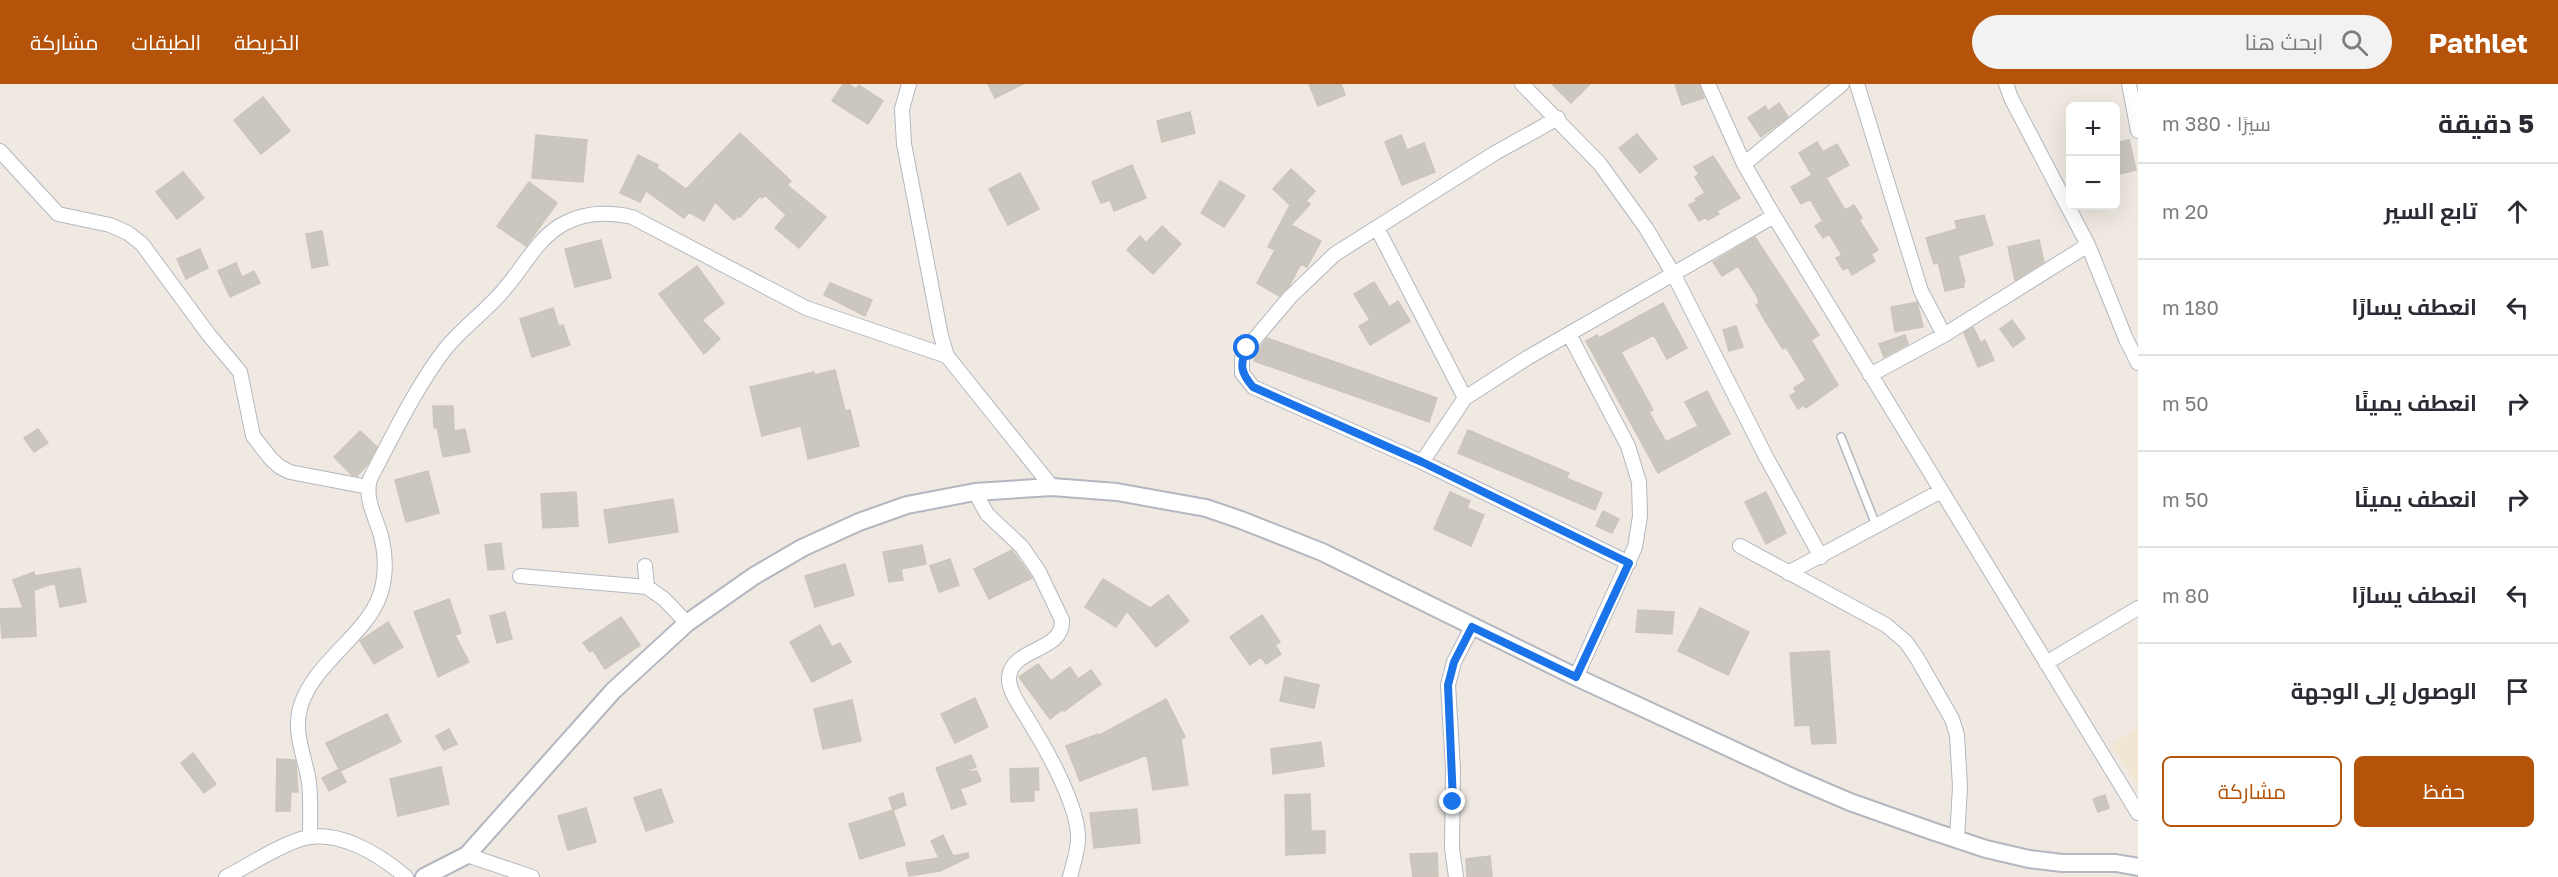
<!DOCTYPE html>
<html lang="ar">
<head>
<meta charset="utf-8">
<style>
	body { margin:0; font-family:"Golos Text",Cairo,sans-serif; background:#f2f2f3; color:#2b2b33; direction:rtl }
	.controls { position:absolute; right:18px; top:18px; display:grid; overflow:hidden; border-radius:9px; box-shadow:0 6px 24px #0002 }
	.controls button { width:54px; height:54px; display:grid; place-items:center; padding:0; border:0; border-bottom:2px solid #e1e1e2; background:#fff; color:#2b2b33; font:30px sans-serif }
	.stop { position:absolute; width:18px; height:18px; margin:-14px; border:4px solid #1a73e8; border-radius:50%; background:#fff }
	.stop.end { background:#1a73e8; border-color:#fff; box-shadow:0 2px 6px #0008 }
	.list { margin:0; padding:0; list-style:none }
	h2 { display:flex; justify-content:space-between; align-items:center; height:78px; margin:0; padding:0 24px; font-size:26px }
	h2 small { font-size:20px; font-weight:400; color:#7c7c81 }
	.list li { display:grid; grid-template-columns:39px 1fr auto; gap:18px; align-items:center; box-sizing:border-box; height:96px; padding:0 24px; border-top:2px solid #e1e1e2 }
	.list b { display:block; font-size:22px; white-space:nowrap }
	.list em { font-size:20px; font-style:normal; color:#7c7c81 }
	.actions { display:flex; gap:12px; padding:18px 24px }
	.actions a { flex:1; padding:14px 0; border:2px solid #b45309; border-radius:9px; text-align:center; font-size:21px; color:#b45309 }
	.actions .main { background:#b45309; color:#fff }
	.icon { flex:none; width:33px; height:33px; fill:none; stroke:currentColor; stroke-width:2; stroke-linecap:round; stroke-linejoin:round }
	.map { position:relative; flex:none; width:2138px; height:793px; overflow:hidden; direction:ltr }
	header { display:flex; align-items:center; gap:36px; box-sizing:border-box; height:84px; padding:0 30px; background:#b45309; color:#fff }
	header strong { font-size:28px }
	nav { display:flex; gap:33px; margin-inline-start:auto; font-size:21px }
	.search { width:420px; height:54px; background:#f2f2f3; display:flex; align-items:center; gap:15px; box-sizing:border-box; padding:0 21px; border-radius:33px; color:#7c7c81; font-size:22px }
	main { display:flex }
	aside { flex:1; background:#fff }
	.map>svg:first-child { display:block }
	.education { fill:#f0e6d1 }
	.building { fill:#cbc7bf; stroke:#cbc5ba; stroke-width:1.5 }
	.lines { fill:none; stroke-linecap:round; stroke-linejoin:round }
	.service-casing { stroke:#b4b7c1; stroke-width:10 }
	.minor-casing { stroke:#b4b7c1; stroke-width:16 }
	.tertiary-casing { stroke:#b4b7c1; stroke-width:20 }
	.service { stroke:#fff; stroke-width:7 }
	.minor { stroke:#fff; stroke-width:14 }
	.tertiary { stroke:#fff; stroke-width:16 }
	.route { stroke:#1a73e8; stroke-width:8 }
</style>
</head>
<body>
<header>
<strong>Pathlet</strong>
<div class="search"><svg class="icon" aria-label="search" viewBox="0 0 24 24"><circle cx="10" cy="10" r="6"/><path d="M15 15l6 6"/></svg>ابحث هنا</div>
<nav><a>الخريطة</a><a>الطبقات</a><a>مشاركة</a></nav>
</header>
<main>
<aside>
<h2>5 دقيقة<small>سيرًا · 380 m</small></h2>
<ul class="list">
<li><svg class="icon" aria-label="ahead" viewBox="0 0 24 24"><path d="M12 20V5M6 11l6-6 6 6"/></svg><div><b>تابع السير</b></div><em>20 m</em></li>
<li><svg class="icon" aria-label="left" viewBox="0 0 24 24"><path d="M17 20v-9H6M10 6l-5 5 5 5"/></svg><div><b>انعطف يسارًا</b></div><em>180 m</em></li>
<li><svg class="icon" aria-label="right" viewBox="0 0 24 24"><path d="M7 20v-9h11M14 6l5 5-5 5"/></svg><div><b>انعطف يمينًا</b></div><em>50 m</em></li>
<li><svg class="icon" aria-label="right" viewBox="0 0 24 24"><path d="M7 20v-9h11M14 6l5 5-5 5"/></svg><div><b>انعطف يمينًا</b></div><em>50 m</em></li>
<li><svg class="icon" aria-label="left" viewBox="0 0 24 24"><path d="M17 20v-9H6M10 6l-5 5 5 5"/></svg><div><b>انعطف يسارًا</b></div><em>80 m</em></li>
<li><svg class="icon" aria-label="arrive" viewBox="0 0 24 24"><path d="M6 21V4h12l-3 4 3 4H6"/></svg><div><b>الوصول إلى الوجهة</b></div></li>
</ul>
<div class="actions"><a class="main">حفظ</a><a>مشاركة</a></div>
</aside>
<div class="map">
<svg width="2138" height="793" viewBox="0 0 2138 793">
	<rect width="100%" height="100%" fill="#efe9e1"/>
	<path class="education" d="M2138 643V701L2111 661Z"/>
	<path class="building" d="M843 0H848L856 5 859 1 883 17 868 40 832 17Z
		M988 0H1023L995 14Z
		M1309 0H1341L1345 11 1318 22Z
		M1552 0H1590L1571 19Z
		M1675 0H1699L1704 14 1682 21Z
		M263 13 290 47 261 70 234 36Z
		M1779 19 1788 33 1761 53 1748 34 1765 22 1768 27Z
		M1190 28 1195 49 1162 58 1157 37Z
		M740 49 791 97 787 101 826 133 799 164 775 144 786 131 765 111 762 114 760 112 740 133 738 132 734 136 715 118 704 137 689 128 684 134 646 107 640 118 620 109 638 71 658 81 657 84 686 105Z
		M1637 50 1657 75 1640 89 1619 64Z
		M536 51 587 56 583 98 532 94Z
		M1401 51 1407 66 1424 59 1435 88 1402 101 1385 58Z
		M2129 56 2136 86 2115 91V59Z
		M1817 58 1823 68 1837 60 1849 81 1826 94 1845 126 1854 121 1862 134 1859 136 1878 166 1871 170 1875 177 1852 191 1848 183 1843 186 1836 174 1842 171 1829 150 1823 154 1815 142 1823 137 1810 115 1801 120 1791 103 1812 91 1799 69Z
		M1713 72 1740 114 1717 127 1719 130 1708 136 1706 133 1699 137 1689 121 1697 117 1695 115 1705 109 1695 93 1699 90 1694 83Z
		M1132 81 1146 114 1114 127 1110 116 1101 119 1092 98Z
		M1291 85 1315 107 1306 117 1310 120 1291 141 1321 157 1307 183 1301 180 1289 202 1279 212 1257 199 1275 166 1268 163 1290 121 1273 105Z
		M183 88 204 114 177 135 156 108Z
		M1020 89 1039 125 1008 141 989 105Z
		M1220 97 1245 112 1224 143 1201 129Z
		M529 98 557 119 526 162 497 142Z
		M1984 131 1993 161 1958 172 1965 198 1963 200 1964 203 1945 207 1938 178 1934 180 1926 154 1957 145 1955 137Z
		M1162 142 1181 160 1153 190 1127 166 1140 152 1146 159Z
		M322 147 328 181 312 184 306 150Z
		M1755 153 1819 251 1811 256 1838 301 1806 324 1804 321 1798 325 1790 312 1796 308 1794 304 1806 296 1786 263 1783 265 1766 238 1756 221 1759 219 1757 212 1738 182 1722 192 1713 178Z
		M601 156 611 194 575 203 565 165Z
		M2039 156 2044 178 2015 196 2008 163Z
		M200 165 208 184 186 195 177 175Z
		M236 179 242 193 254 187 260 199 230 213 218 187Z
		M697 182 724 219 702 236 720 255 704 270 659 210Z
		M1374 198 1389 223 1398 217 1410 237 1370 261 1359 242 1370 236 1354 210Z
		M830 199 872 216 865 232 824 211Z
		M1917 218 1923 243 1895 248 1891 223Z
		M1663 219 1687 264 1667 275 1654 251 1621 268 1653 326 1649 328 1666 358 1698 342 1685 318 1707 307 1730 350 1658 389 1586 257 1597 251 1599 254Z
		M553 224 559 243 563 241 570 261 532 273 520 235Z
		M2012 236 2025 254 2013 263 2000 245Z
		M1736 242 1743 263 1729 267 1723 246Z
		M1973 243 1981 259 1985 256 1994 276 1978 283 1964 249Z
		M1905 251 1908 260 1884 273 1879 260Z
		M1267 254 1437 314 1429 338 1254 277 1258 266Z
		M835 286 845 327 850 326 859 362 808 375 801 342 762 352 750 303 814 288V291Z
		M433 322H453L454 347 465 345 470 368 443 373 437 343 434 344Z
		M38 345 48 359 34 368 24 354Z
		M1468 346 1569 389 1566 394 1602 409 1595 426 1458 369Z
		M360 347 377 363 367 381 357 392 352 391 334 373Z
		M428 387 439 429 406 438 395 396Z
		M576 408 578 442 543 444 541 410Z
		M1450 408 1470 417 1467 424 1484 431 1471 462 1434 445Z
		M1766 408 1786 449 1766 460 1745 418Z
		M673 415 678 448 609 459 604 426Z
		M1603 427 1619 435 1612 449 1596 442Z
		M501 459 504 485 488 486 485 461Z
		M922 461 926 480 901 485 903 496 889 498 883 468Z
		M1012 466 1032 494 989 515 974 485Z
		M950 475 959 501 939 508 930 482Z
		M845 480 854 511 815 523 805 492Z
		M80 484 86 518 60 523 55 499 34 506 36 552 2 554 0 525 23 524 13 496 34 488 35 492Z
		M1103 495 1150 524 1168 511 1189 537 1156 563 1127 527 1116 543 1085 523Z
		M449 515 461 549 455 551 469 578 438 593 414 528Z
		M1700 524 1749 548 1728 591 1678 567Z
		M1638 526 1674 528 1672 550 1636 548Z
		M505 528 512 555 497 559 490 532Z
		M1262 531 1280 558 1275 561 1281 570 1266 580 1261 573 1250 581 1230 553Z
		M621 533 640 561 605 585 593 566 590 568 583 559Z
		M388 538 403 563 374 580 360 557Z
		M820 541 832 563 840 559 851 578 812 598 790 558Z
		M1829 567 1836 659 1812 660 1810 641 1795 642 1790 569Z
		M1038 580 1051 597 1070 583 1078 595 1091 586 1101 600 1064 627 1063 625 1050 635 1019 593Z
		M1285 593 1319 601 1314 624 1280 617Z
		M975 614 988 643 955 659 941 630Z
		M1166 615 1185 653 1181 655 1188 701 1153 706 1147 671 1080 697 1066 662 1098 650V652Z
		M852 616 861 657 823 665 814 625Z
		M387 630 401 658 340 687 346 698 329 707 322 694 339 685 326 659Z
		M449 645 457 660 444 666 436 652Z
		M1321 658 1324 682 1273 690 1271 665Z
		M193 669 216 700 204 709 181 679Z
		M971 671 976 683 963 688 977 687 981 697 960 705 966 720 952 725 936 684Z
		M277 675 295 676 296 681 298 708H291L290 727H276Z
		M441 683 449 720 398 732 390 695Z
		M1038 684 1039 706H1034V717L1011 718 1010 685Z
		M661 705 673 738 646 747 634 714Z
		M903 709 906 721 893 726 889 714Z
		M1310 710 1311 747H1325V769L1286 771 1285 711Z
		M2105 711 2109 724 2098 728 2093 715Z
		M586 724 596 758 568 766 558 732Z
		M1137 725 1140 759 1094 764 1090 729Z
		M893 726 905 761 860 775 849 740Z
		M943 751 953 772 968 769 969 773 940 787 909 792 906 779 939 774 931 757Z
		M1437 769 1438 793H1413L1410 770Z
		M1490 772 1492 793H1467L1466 775Z"/>
	<g class="lines">
		<defs>
			<path id="service" d="M1841 353 1876 441"/>
			<path id="minor" d="M909 0 902 25 904 60 941 252 947 272 1052 403
				M1522 0 1600 80 1646 144 1674 191 1765 371 1821 473
				M1708 0 1744 80 1774 132 2138 729
				M1857 0 1921 207 1944 251
				M2006 0 2011 14 2088 161 2126 255 2138 279
				M2129 0 2138 47
				M1558 34 1495 69 1335 170 1290 213 1247 264 1242 275V289L1253 303 1422 378 1629 479
				M0 67 58 130 110 141 128 149 142 160 209 251 240 288 253 352 271 375 280 383 290 388 368 403
				M1744 80 1842 0
				M1377 144 1465 314
				M1569 250 1628 362 1639 398 1640 432 1635 463 1576 593
				M1870 291 1944 251 2088 161
				M1422 378 1465 314 1527 274 1774 132
				M975 408 987 430 1022 463 1039 488 1062 536C1064 568 1012 563 1009 593 1008 608 1023 626 1030 639 1047 666 1080 725 1078 757 1077 769 1073 781 1070 793
				M1740 462 1886 541 1906 558 1917 574 1952 635 1957 651 1960 703 1957 755
				M645 482 647 503 664 515 687 539
				M1788 489 1941 407
				M520 492 647 503
				M2046 579 2138 524
				M310 753C310 735 311 716 309 698 305 672 292 648 301 621 314 579 367 550 380 511 386 494 386 473 382 456 377 434 364 417 370 395 392 353 417 301 446 264 464 242 489 225 507 202 525 181 539 152 565 139 586 128 609 128 632 133L806 224 947 272
				M467 771 532 793
				M226 793C250 781 275 763 301 755 337 744 379 770 406 793
				M1456 793 1452 764 1453 685 1448 601 1454 578 1472 543"/>
			<path id="tertiary" d="M424 793 467 771 613 607 687 539 754 492 802 464 859 438 907 421 975 408 1052 403 1117 408 1206 424 1241 436 1322 468 1576 593 1794 694 1850 718 1932 747 1986 765 2029 775 2062 779H2116L2138 783"/>
		</defs>
		<use href="#service" class="service-casing"/>
		<use href="#minor" class="minor-casing"/>
		<use href="#tertiary" class="tertiary-casing"/>
		<use href="#service" class="service"/>
		<use href="#minor" class="minor"/>
		<use href="#tertiary" class="tertiary"/>
	</g>
	<g class="lines">
		<path class="route" d="M1247 264C1239 281 1241 289 1253 303L1422 378 1629 479 1576 593 1472 543 1454 578 1448 601 1453 718"/>
	</g>
</svg>
<div class="controls">
<button>+</button>
<button>−</button>
</div>
<div class="stop" style="left:1247px;top:264px"></div>
<div class="stop end" style="left:1453px;top:718px"></div>
</div>
</main>
</body>
</html>
